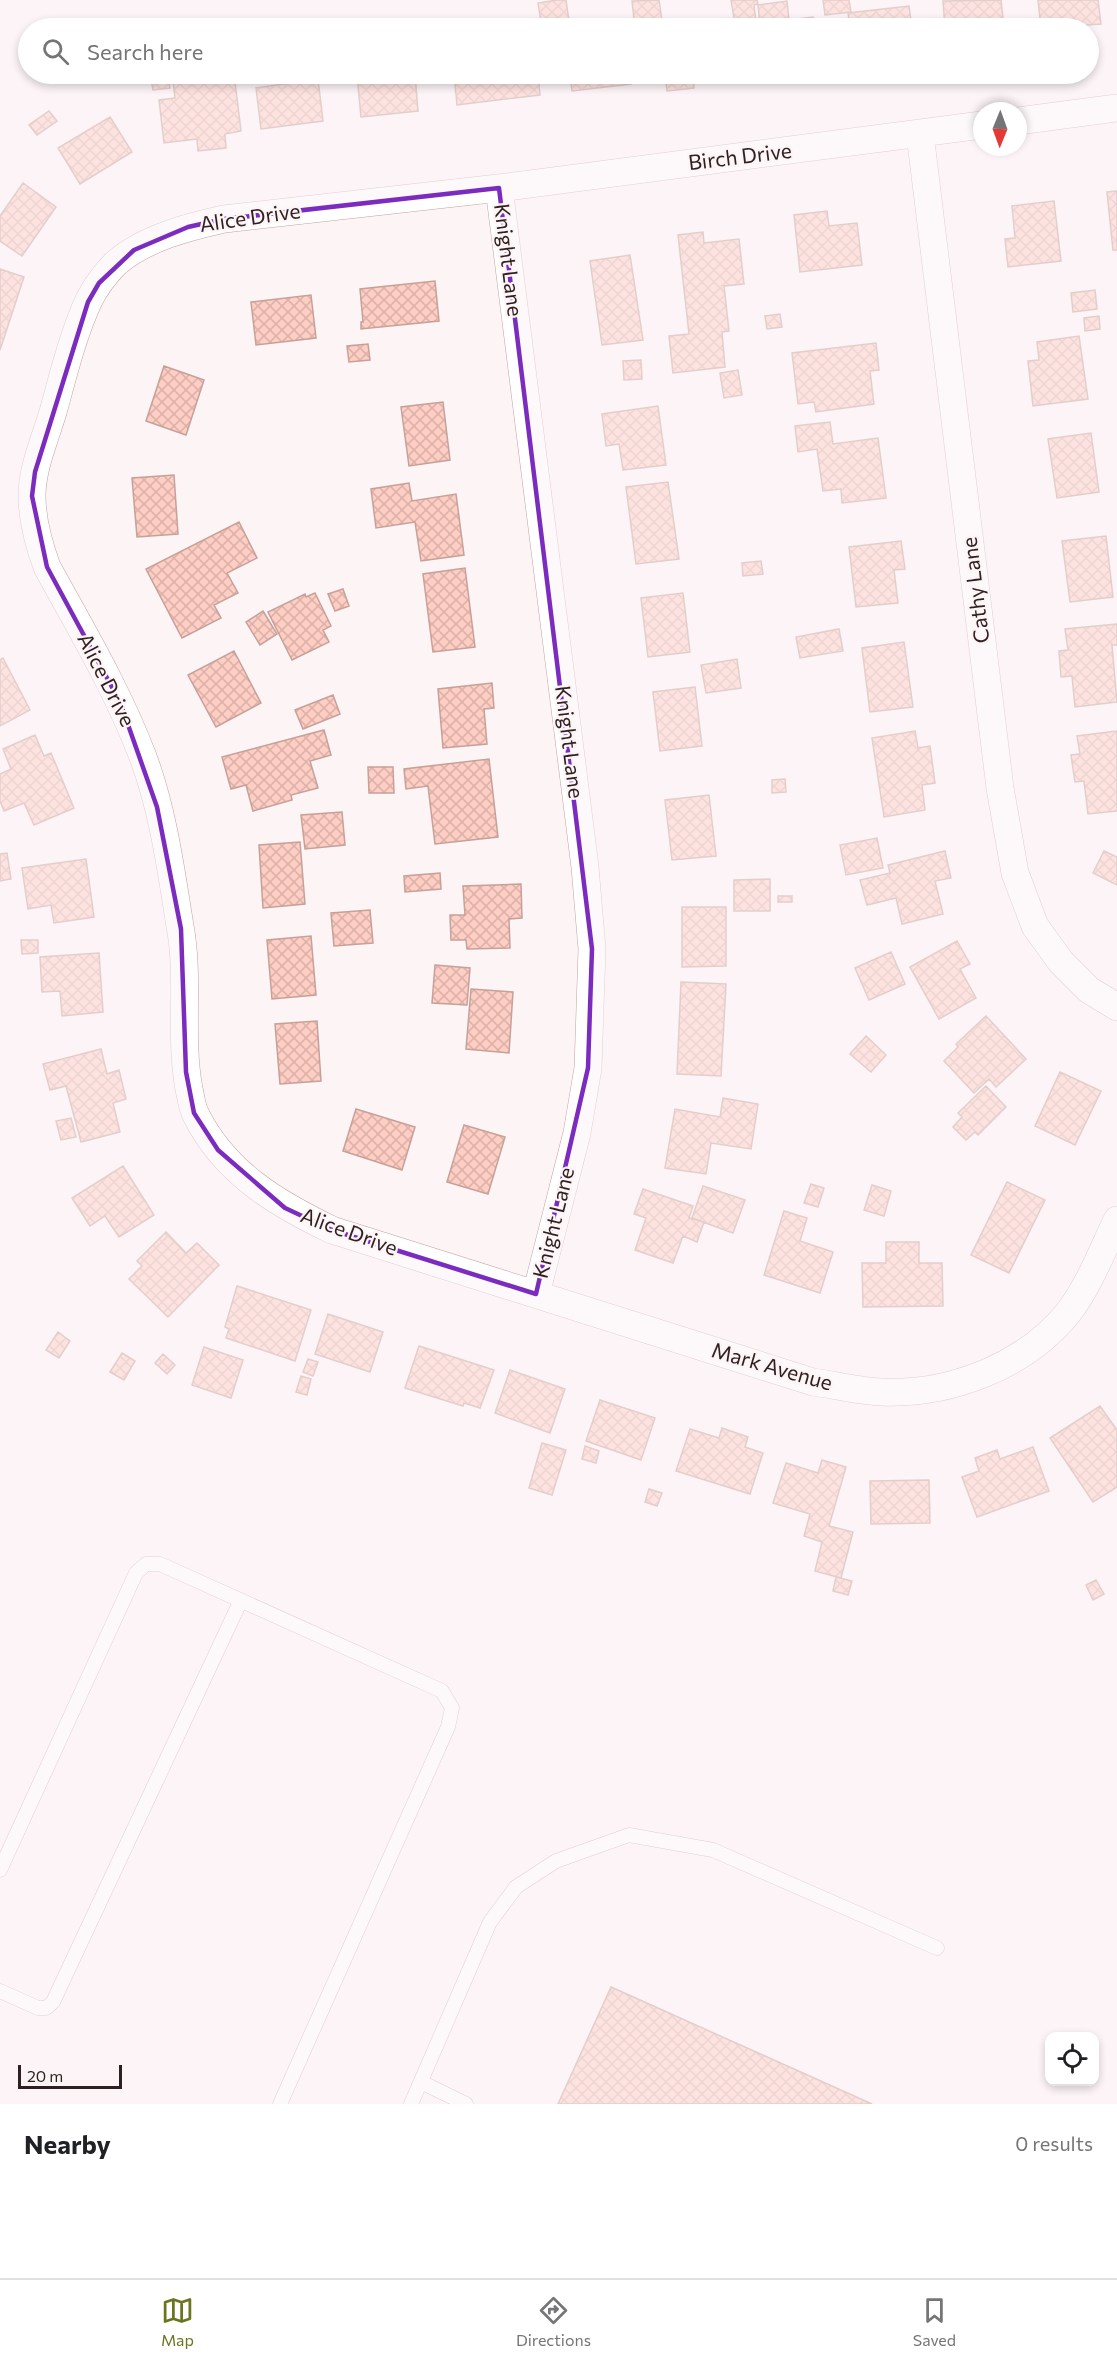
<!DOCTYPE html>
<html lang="en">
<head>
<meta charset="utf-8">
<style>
	body { margin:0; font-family:Commissioner,sans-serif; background:#f6f6f6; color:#202124 }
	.controls { position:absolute; right:18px; bottom:18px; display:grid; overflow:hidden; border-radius:12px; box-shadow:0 3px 9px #0003 }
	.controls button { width:54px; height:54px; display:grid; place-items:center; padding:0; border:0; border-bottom:2px solid #e0e0e0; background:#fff; color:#202124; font:30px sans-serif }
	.compass { position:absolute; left:973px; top:102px; width:54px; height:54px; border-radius:50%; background:#fff; box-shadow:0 3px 9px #0003; rotate:181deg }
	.scale { position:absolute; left:18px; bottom:15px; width:104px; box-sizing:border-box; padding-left:6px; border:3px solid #2e1f21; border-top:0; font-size:16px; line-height:21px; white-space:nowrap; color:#2e1f21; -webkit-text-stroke:4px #fcf4f5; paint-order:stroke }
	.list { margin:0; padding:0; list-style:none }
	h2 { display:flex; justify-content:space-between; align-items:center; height:78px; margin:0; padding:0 24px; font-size:26px }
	h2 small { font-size:20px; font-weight:400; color:#757577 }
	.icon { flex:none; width:33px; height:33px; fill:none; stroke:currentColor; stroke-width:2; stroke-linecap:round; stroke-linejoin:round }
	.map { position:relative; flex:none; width:1117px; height:2104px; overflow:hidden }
	.search { position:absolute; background:#fff; box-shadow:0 3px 9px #0003; left:18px; right:18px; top:18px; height:66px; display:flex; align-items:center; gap:15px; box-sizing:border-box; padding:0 21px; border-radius:33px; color:#757577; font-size:22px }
	.sheet { height:174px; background:#fff }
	nav { display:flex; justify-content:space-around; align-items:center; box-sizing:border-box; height:84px; border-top:2px solid #e0e0e0; background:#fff; font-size:16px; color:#757577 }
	nav a { display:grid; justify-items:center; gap:3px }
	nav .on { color:#6b751f }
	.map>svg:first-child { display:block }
	.building { fill:url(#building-cross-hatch); stroke:#c7a099; stroke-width:1.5 }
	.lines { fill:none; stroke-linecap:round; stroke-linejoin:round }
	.service-casing { stroke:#c7a0a5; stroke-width:15 }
	.minor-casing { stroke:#c7a0a5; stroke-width:28 }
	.service { stroke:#fff; stroke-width:14 }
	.minor { stroke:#fff; stroke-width:27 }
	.marked { fill:none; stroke:#7b2cbf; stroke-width:4.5; stroke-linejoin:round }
	.labels { text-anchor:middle; stroke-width:4.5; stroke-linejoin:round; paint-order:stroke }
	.street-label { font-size:21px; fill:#2e1f21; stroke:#fcf4f5 }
</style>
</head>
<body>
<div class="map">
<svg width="1117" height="2104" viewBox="0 0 1117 2104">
	<defs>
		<pattern id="building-cross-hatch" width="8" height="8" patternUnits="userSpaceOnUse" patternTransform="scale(1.5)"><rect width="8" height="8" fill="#fecdc3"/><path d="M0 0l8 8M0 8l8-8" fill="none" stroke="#dab0a7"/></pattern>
	</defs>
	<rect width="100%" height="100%" fill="#fcf4f5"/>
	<path class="building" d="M557 0H566L570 28H542L538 3Z
		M659 0 663 28H635L632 1Z
		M731 0H757L758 4 754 5 756 21 735 24Z
		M823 0H849L851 12 825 15Z
		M1001 0 1004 28H945L943 1Z
		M1038 0H1098L1101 24 1041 28Z
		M787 1 789 20 813 17 815 28H756L755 27 760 26 758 5Z
		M909 6 912 28H850L848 13Z
		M150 74H168L170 88 153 90Z
		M234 74 241 131 225 134 226 148 198 151 197 139 164 143 159 100 175 98 173 81Z
		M372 74H415L418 111 361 117 357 75Z
		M454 74H538L540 95 457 105Z
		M570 74H630L631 84 572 91Z
		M665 74H711L693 76 694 88 667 91Z
		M318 79 323 121 261 129 256 88Z
		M49 111 57 121 37 135 29 125Z
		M110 117 132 152 80 184 58 148Z
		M23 183 56 207 22 256 0 241V216Z
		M1117 191V250H1113L1107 192Z
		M1054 201 1061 261 1008 267 1005 239 1015 238 1012 206Z
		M827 211 829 226 857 223 862 265 800 272 794 215Z
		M703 232 704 243 739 239 744 284 724 286 729 331 722 332 725 367 673 373 669 336 689 334 678 235Z
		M630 255 643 340 602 345 590 261Z
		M0 269 24 277 0 350Z
		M435 281 439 321 361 329V322H363L360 289Z
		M1095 290 1097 309 1073 312 1071 293Z
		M311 295 316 338 256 345 251 302Z
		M780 314 782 327 767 329 765 316Z
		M1099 316 1100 329 1085 331 1084 318Z
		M1079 336 1088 399 1033 406 1028 361 1039 360 1037 342Z
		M876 343 879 370 870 371 874 404 816 412 814 402 798 404 792 353Z
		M368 344 370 360 349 362 347 346Z
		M641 360 642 379 624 380 623 361Z
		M164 366 204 380 186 435 146 421Z
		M738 370 742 395 724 398 720 373Z
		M443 402 450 460 409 466 401 407Z
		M658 406 666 465 623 470 619 444 606 446 602 414Z
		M830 422 833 444 878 438 886 498 842 503 841 489 823 491 817 449 798 452 795 426Z
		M1091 433 1099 492 1057 498 1048 439Z
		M174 475 178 534 137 537 132 478Z
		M668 482 679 559 636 564 626 487Z
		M409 483 412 501 456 494 464 555 421 561 415 522 376 528 371 489Z
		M239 522 257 558 227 573 238 593 214 605 221 618 182 638 146 569Z
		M1106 536 1113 597 1070 602 1062 541Z
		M901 541 905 569 894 570 898 603 856 607 849 547Z
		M761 561 763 574 743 576 742 563Z
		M465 568 475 647 433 652 423 574Z
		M343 589 349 606 335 611 328 594Z
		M315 593 331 626 323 630 329 642 292 660 268 612 305 594 306 597Z
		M683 593 690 652 648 657 641 598Z
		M263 611 277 634 260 645 246 622Z
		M1117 624V645H1112L1117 702 1075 707 1072 676 1061 677 1059 651 1068 650 1065 629Z
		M839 629 843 651 800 658 796 637Z
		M904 642 913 707 870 712 862 648Z
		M234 651 261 703 216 727 188 675Z
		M3 658 30 710 0 726V660Z
		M737 659 741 688 706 693 701 665Z
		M492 683 494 708 484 709 487 744 443 748 438 689Z
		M695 687 702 746 660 751 653 692Z
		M333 695 340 714 303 729 295 710Z
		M324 730 331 755 310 761 318 788 291 795 292 800 253 811 246 785 231 789 222 757Z
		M915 731 918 748 930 746 935 783 922 785 925 810 884 817 872 738Z
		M1117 731V811L1088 814 1084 781 1075 782 1071 755 1080 754 1077 736Z
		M35 735 44 756 51 753 74 808 34 825 24 803 4 811 0 801V774L11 769 3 749Z
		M489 759 498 837 435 844 428 786 406 789 404 769Z
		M368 767H393L394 793H369Z
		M785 779 786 792 772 793V780Z
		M709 795 716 856 672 860 665 800Z
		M342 812 345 845 305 849 301 815Z
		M877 838 883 868 846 875 840 845Z
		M300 842 305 904 263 908 259 845Z
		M945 851 951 878 935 881 943 914 902 924 896 898 867 905 860 880 890 873 888 865Z
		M1104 851 1117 857V885L1093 873Z
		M7 853 11 879 0 881V854Z
		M86 859 94 917 54 923 51 905 28 909 22 868Z
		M440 873 441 889 405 892 404 876Z
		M770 879V911H734V880Z
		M521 884 522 918 509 919 510 948 467 949 466 940H451L450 915H465L463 886Z
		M778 896H792V902H778Z
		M682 907H726V966L682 967Z
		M370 910 373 943 334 946 331 913Z
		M311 936 316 995 272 999 267 940Z
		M21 940H38V953L22 954Z
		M957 941 970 964 960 969 976 998 939 1019 910 967Z
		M891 952 905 984 869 1000 855 968Z
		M99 953 103 1012 62 1016 60 991 42 992 40 957Z
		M435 965 470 968 467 1005 432 1003Z
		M681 982 726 984 721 1076 677 1074Z
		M471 989 513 992 509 1053 466 1049Z
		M986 1016 1026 1059 996 1087 989 1079 974 1093 944 1061 958 1047 956 1044Z
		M317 1021 321 1081 280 1084 275 1024Z
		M866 1036 886 1055 871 1072 850 1054Z
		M101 1049 107 1074 119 1070 126 1099 113 1103 120 1132 81 1142 66 1086 50 1090 43 1064Z
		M1060 1072 1101 1091 1075 1145 1035 1126Z
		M986 1086 1006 1107 978 1135 975 1132 966 1140 953 1127 962 1117 958 1113Z
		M723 1098 758 1104 751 1149 711 1143 706 1174 665 1168 675 1109 720 1117Z
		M356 1109 415 1127 402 1170 343 1151Z
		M71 1118 76 1137 61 1140 56 1121Z
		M464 1125 505 1137 488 1194 447 1182Z
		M123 1166 154 1215 119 1237 105 1216 90 1226 72 1198Z
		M1007 1182 1045 1200 1009 1273 971 1255Z
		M811 1184 824 1188 818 1207 804 1203Z
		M872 1185 891 1191 884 1216 864 1210Z
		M703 1186 745 1200 733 1233 692 1218Z
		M643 1189 693 1206 689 1218 704 1222 697 1242 683 1236 673 1263 635 1250 646 1218 634 1214Z
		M784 1211 807 1218 800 1241 833 1252 820 1293 764 1275Z
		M166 1232 186 1253 197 1243 219 1265 168 1317 129 1279 142 1266 137 1261Z
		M886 1242H919V1263H942L943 1306 863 1307 862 1263H886Z
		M237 1286 311 1310 295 1361 226 1338 229 1329 225 1327Z
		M328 1314 383 1332 370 1372 315 1354Z
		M58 1332 70 1341 59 1358 46 1350Z
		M419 1346 494 1370 480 1408 464 1403 463 1406 405 1388Z
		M204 1347 243 1360 231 1398 192 1385Z
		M122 1353 135 1361 124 1380 110 1372Z
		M163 1354 175 1365 167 1374 155 1363Z
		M308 1359 318 1362 313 1376 303 1372Z
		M510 1370 565 1389 550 1433 495 1413Z
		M301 1376 311 1379 307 1395 296 1392Z
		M600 1400 655 1418 641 1460 586 1441Z
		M1100 1406 1117 1430V1487L1093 1502 1050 1438Z
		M722 1428 748 1437 745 1447 763 1453 750 1494 676 1471 690 1429 719 1438Z
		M542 1443 566 1450 552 1495 529 1488Z
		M585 1446 599 1451 596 1463 582 1459Z
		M1033 1447 1049 1491 977 1517 962 1477 979 1471 975 1458 997 1450 1000 1459Z
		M822 1460 846 1467 829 1526 853 1532 841 1578 815 1571 822 1542 804 1536 810 1514 773 1503 786 1463 818 1473Z
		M929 1480 930 1523 871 1524 870 1481Z
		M649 1489 662 1493 657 1506 645 1502Z
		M836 1577 852 1581 848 1595 833 1591Z
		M1096 1580 1104 1594 1093 1600 1086 1585Z
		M611 1987 872 2104H558Z"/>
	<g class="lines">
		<defs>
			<path id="service" d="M0 1870 136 1573 146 1564H160L442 1691 452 1708 448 1727 280 2104
				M0 1991 38 2008H46L53 2002 241 1600
				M421 2082 466 2104
				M411 2104 490 1922 516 1887 556 1861 629 1835 713 1850 937 1948"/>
			<path id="minor" d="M1018 121 1117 108
				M982 125 499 188 224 219C188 227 145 238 116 263 105 274 96 286 89 300 73 334 63 376 53 412 45 439 32 468 32 496 32 520 39 545 47 567 81 629 118 691 143 757 163 810 171 870 180 926 190 980 179 1035 189 1089 191 1097 192 1108 196 1115 225 1173 276 1203 332 1230L813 1382C835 1385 858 1391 881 1392 949 1395 1024 1367 1068 1313 1089 1286 1102 1251 1117 1220
				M920 134 1000 788 1015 873 1035 926 1061 962 1089 990 1117 1007
				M499 188 585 867 592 949 588 1068 577 1133 536 1294"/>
		</defs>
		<use href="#service" class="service-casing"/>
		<use href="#minor" class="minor-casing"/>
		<use href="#service" class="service"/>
		<use href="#minor" class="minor"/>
	</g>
	<path d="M0 0H1117V2104H0ZM499 188 592 949 588 1068 536 1294 332 1230 285 1208 218 1150 194 1113 186 1072 181 929 157 807 120 702 47 567 32 496 35 472 88 302 99 283 134 250 188 227 224 219Z" fill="#fcf4f5" fill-opacity=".55" fill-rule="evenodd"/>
	<path class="marked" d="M499 188 592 949 588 1068 536 1294 332 1230 285 1208 218 1150 194 1113 186 1072 181 929 157 807 120 702 47 567 32 496 35 472 88 302 99 283 134 250 188 227 224 219Z"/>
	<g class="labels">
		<g class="street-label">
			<text transform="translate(740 157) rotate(-7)" y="7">Birch Drive</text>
			<text transform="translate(250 218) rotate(-8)" y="7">Alice Drive</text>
			<text transform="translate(508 260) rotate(83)" y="7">Knight Lane</text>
			<text transform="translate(976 590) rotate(-97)" y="7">Cathy Lane</text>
			<text transform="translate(106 680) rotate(63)" y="7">Alice Drive</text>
			<text transform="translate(569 742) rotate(83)" y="7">Knight Lane</text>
			<text transform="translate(554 1223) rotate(-76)" y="7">Knight Lane</text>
			<text transform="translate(349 1232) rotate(20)" y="7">Alice Drive</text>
			<text transform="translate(772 1367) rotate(16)" y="7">Mark Avenue</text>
		</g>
	</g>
</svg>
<div class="controls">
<button><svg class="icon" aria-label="locate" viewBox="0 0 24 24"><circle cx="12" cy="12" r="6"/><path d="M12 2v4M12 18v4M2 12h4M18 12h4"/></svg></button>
</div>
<svg class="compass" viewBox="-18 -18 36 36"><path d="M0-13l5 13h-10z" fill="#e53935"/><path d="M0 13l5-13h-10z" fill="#757577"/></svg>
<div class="scale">20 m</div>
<div class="search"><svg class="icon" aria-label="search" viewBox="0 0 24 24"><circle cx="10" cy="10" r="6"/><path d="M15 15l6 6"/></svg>Search here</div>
</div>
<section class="sheet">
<h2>Nearby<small>0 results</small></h2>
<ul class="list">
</ul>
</section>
<nav>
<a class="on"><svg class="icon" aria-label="map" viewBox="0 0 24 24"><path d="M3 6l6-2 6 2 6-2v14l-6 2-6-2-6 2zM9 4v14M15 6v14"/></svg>Map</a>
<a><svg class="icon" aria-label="directions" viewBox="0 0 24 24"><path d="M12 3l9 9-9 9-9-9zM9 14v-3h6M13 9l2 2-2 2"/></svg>Directions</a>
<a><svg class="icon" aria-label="saved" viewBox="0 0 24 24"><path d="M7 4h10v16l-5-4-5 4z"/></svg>Saved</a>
</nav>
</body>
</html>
